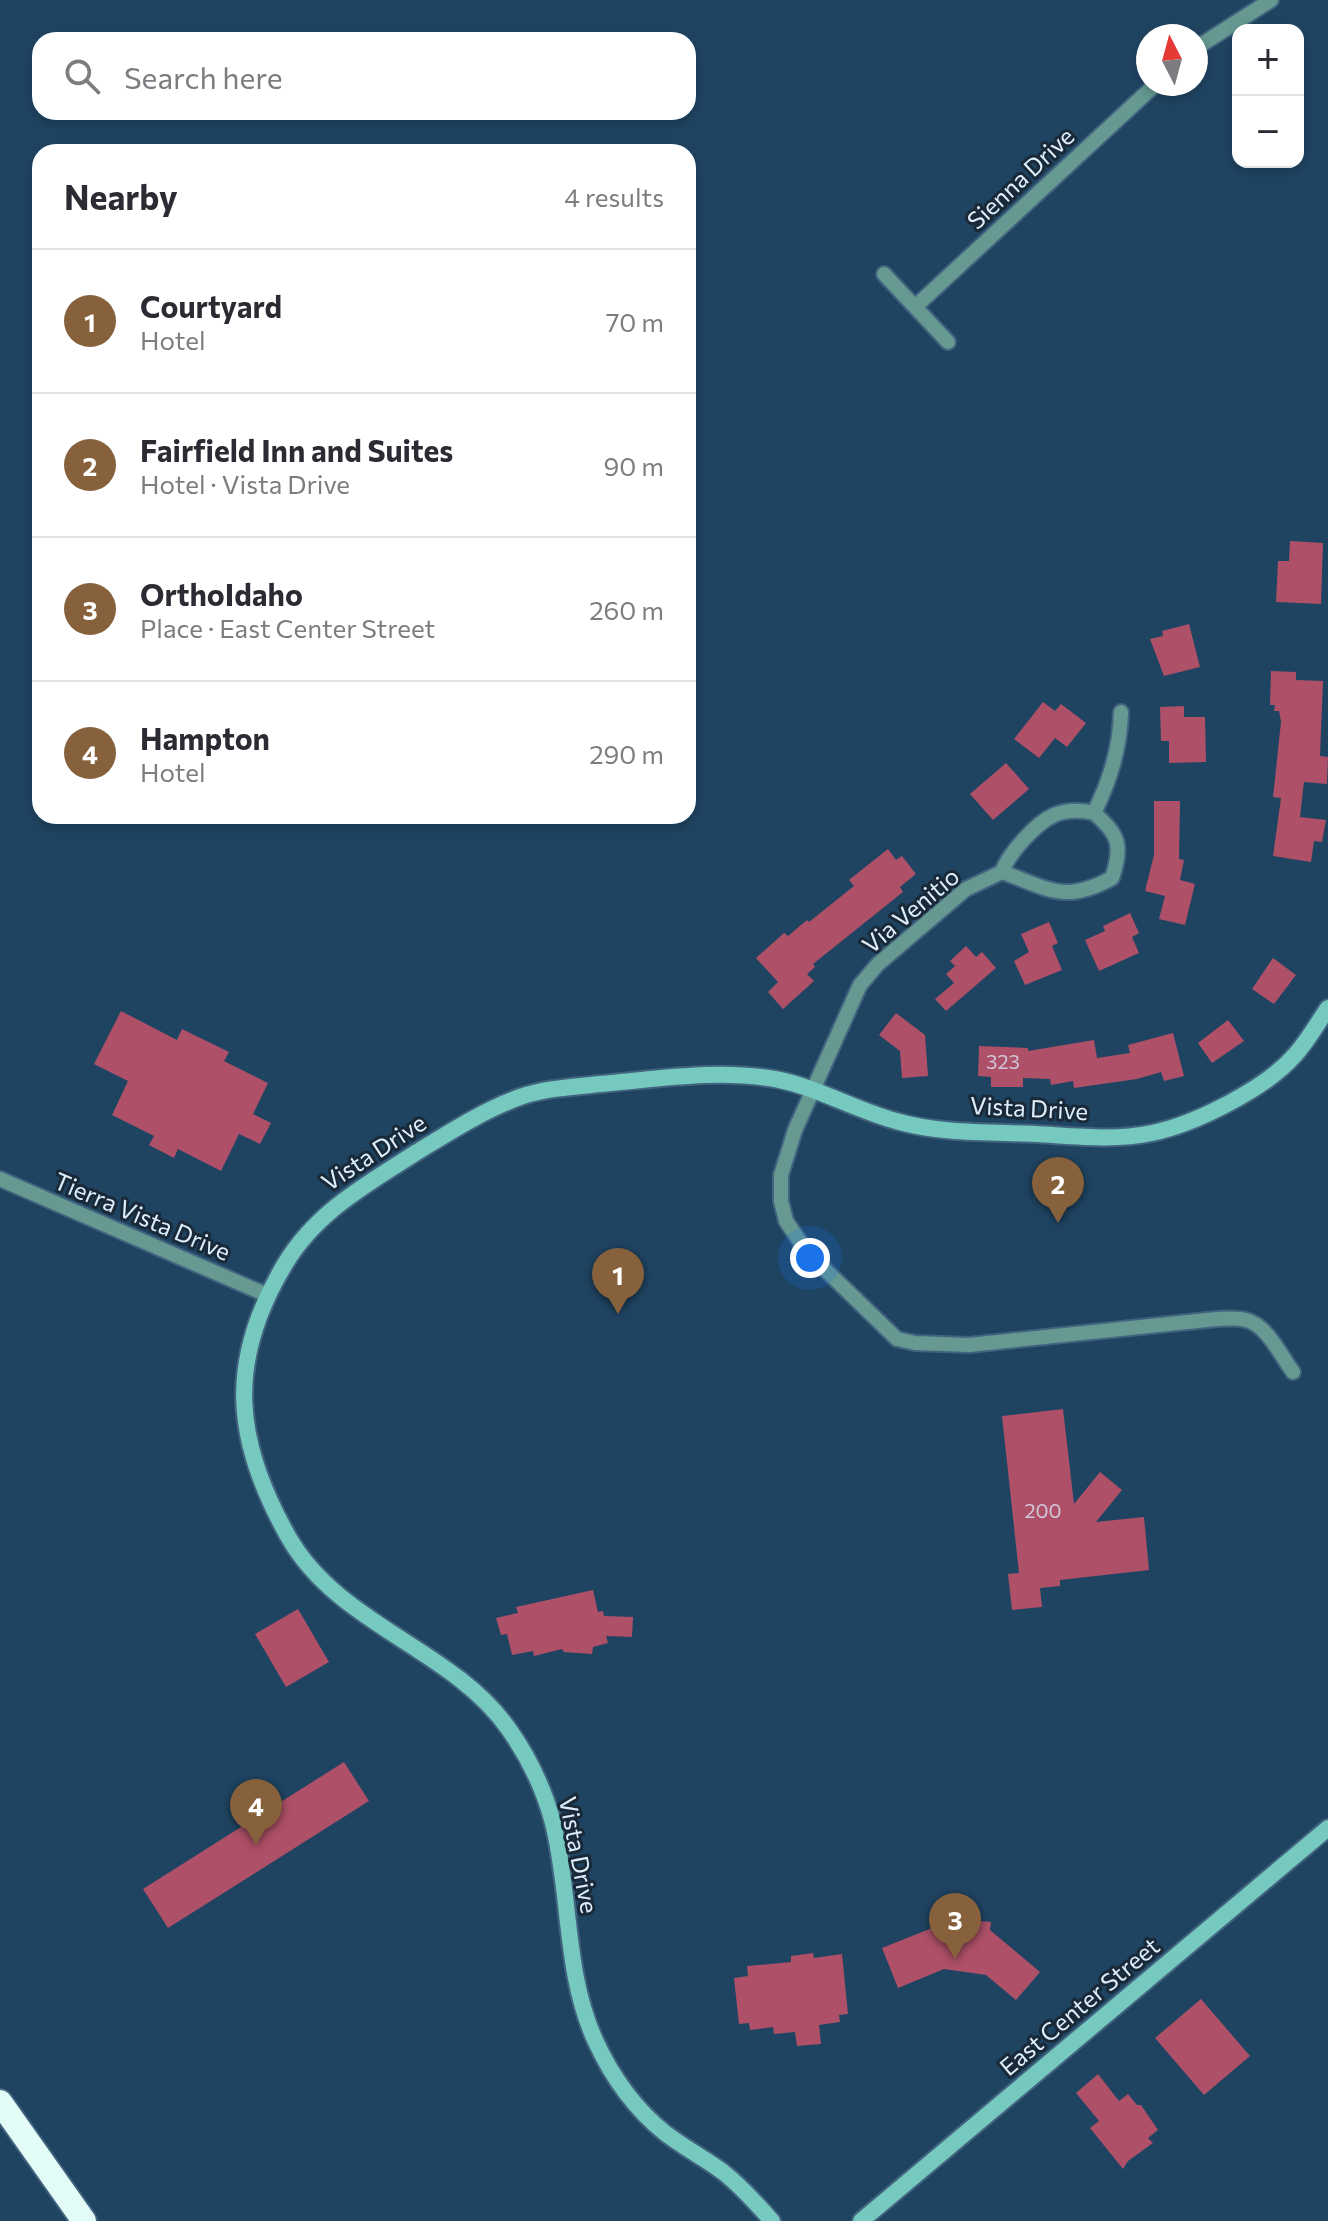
<!DOCTYPE html>
<html lang="en">
<head>
<meta charset="utf-8">
<style>
	body { margin:0; font-family:Commissioner,sans-serif; background:#f2f2f3; color:#2b2b33 }
	.controls { position:absolute; right:24px; top:24px; display:grid; overflow:hidden; border-radius:16px; box-shadow:0 4px 12px #0003 }
	.controls button { width:72px; height:72px; display:grid; place-items:center; padding:0; border:0; border-bottom:2px solid #e1e1e2; background:#fff; color:#2b2b33; font:40px sans-serif }
	.compass { position:absolute; left:1136px; top:24px; width:72px; height:72px; border-radius:50%; background:#fff; box-shadow:0 4px 12px #0003; rotate:354deg }
	.you { position:absolute; left:810px; top:1258px; width:28px; height:28px; margin:-20px; border:6px solid #fff; border-radius:50%; background:#1a73e8; box-shadow:0 0 0 12px #1a73e833 }
	.badge { display:grid; place-items:center; width:52px; height:52px; border-radius:50%; background:#86613c; color:#fff; font-size:26px; font-weight:700 }
	.pin { position:absolute; translate:-50% -66px; filter:drop-shadow(0 2px 4px #0008) }
	.pin::after { content:''; position:absolute; top:42px; width:28px; height:24px; background:inherit; clip-path:polygon(0 0,100% 0,50% 100%) }
	.list { margin:0; padding:0; list-style:none }
	h2 { display:flex; justify-content:space-between; align-items:center; height:104px; margin:0; padding:0 32px; font-size:34px }
	h2 small { font-size:26px; font-weight:400; color:#7c7c81 }
	.list li { display:grid; grid-template-columns:52px 1fr auto; gap:24px; align-items:center; box-sizing:border-box; height:144px; padding:0 32px; border-top:2px solid #e1e1e2 }
	.list b { display:block; font-size:30px; white-space:nowrap }
	.list p { margin:0; font-size:26px; white-space:nowrap; color:#7c7c81 }
	.list em { font-size:26px; font-style:normal; color:#7c7c81 }
	.icon { flex:none; width:44px; height:44px; fill:none; stroke:currentColor; stroke-width:2; stroke-linecap:round; stroke-linejoin:round }
	.map { position:relative; flex:none; width:1328px; height:2221px; overflow:hidden }
	.search { position:absolute; background:#fff; box-shadow:0 4px 12px #0003; left:32px; top:32px; width:664px; height:88px; display:flex; align-items:center; gap:20px; box-sizing:border-box; padding:0 28px; border-radius:24px; color:#7c7c81; font-size:30px }
	.panel { position:absolute; background:#fff; box-shadow:0 4px 12px #0003; left:32px; top:144px; width:664px; height:680px; border-radius:24px }
	.map>svg:first-child { display:block }
	.building { fill:#ad5068 }
	.lines { fill:none; stroke-linecap:round; stroke-linejoin:round }
	.street-casing { stroke:#41637e; stroke-width:18 }
	.secondary-casing { stroke:#41637e; stroke-width:20 }
	.highway-casing { stroke:#41637e; stroke-width:28 }
	.street { stroke:#659992; stroke-width:14 }
	.secondary { stroke:#75c9bf; stroke-width:16 }
	.highway { stroke:#e4fcf8; stroke-width:24 }
	.labels { text-anchor:middle; stroke-width:6; stroke-linejoin:round; paint-order:stroke }
	.number-label { font-size:20px; fill:#d1c6d8 }
	.street-label { font-size:24px; fill:#ddeefd; stroke:#192937 }
</style>
</head>
<body>
<div class="map">
<svg width="1328" height="2221" viewBox="0 0 1328 2221">
	<rect width="100%" height="100%" fill="#1f4462"/>
	<path class="building" d="M1290 541 1323 543 1321 604 1276 602 1278 561H1289Z
		M1189 624 1200 667 1164 676 1150 639 1163 636 1162 631Z
		M1271 671 1296 672V680L1323 681 1320 756 1328 757 1327 784 1304 782 1300 817 1326 820 1322 842 1314 841 1311 862 1273 856 1281 798 1273 797 1281 722 1279 711H1274L1275 705H1270Z
		M1043 702 1055 711 1061 704 1086 723 1067 747 1055 738 1039 758 1014 739Z
		M1184 706V717H1205L1206 762 1169 763V741H1161L1160 707Z
		M1006 763 1029 789 993 820 970 794Z
		M1154 801H1180L1179 859 1184 860 1180 880 1195 884 1185 925 1159 919 1165 896 1145 891 1154 855Z
		M888 849 896 860 902 856 916 874 900 887 903 892 813 964 815 967 807 974 814 981 783 1009 768 992 778 982 756 958 784 933 788 936 807 920 809 922 854 886 849 880Z
		M1130 913 1139 933 1132 937 1139 953 1099 971 1085 940 1105 931 1103 926Z
		M1049 922 1058 943 1052 946 1062 970 1025 985 1014 961 1029 952 1021 934Z
		M966 946 976 957 982 952 996 968 946 1011 935 999 954 983 946 974 955 966 950 961Z
		M1273 958 1296 975 1274 1004 1252 989Z
		M121 1011 177 1040 182 1029 229 1052 224 1061 268 1083 253 1114 271 1123 260 1144 239 1134 221 1171 178 1149 174 1158 149 1145 154 1136 112 1115 128 1081 94 1064Z
		M896 1013 925 1035 928 1076 902 1078 900 1051 879 1035Z
		M1228 1020 1244 1041 1212 1063 1198 1043Z
		M1173 1033 1184 1076 1164 1081 1161 1072 1137 1079 1074 1088 1073 1081 1051 1085 1050 1079 1023 1078V1087H991V1077L978 1076 979 1046 1028 1048V1051L1094 1040 1097 1058 1130 1053 1128 1045Z
		M1063 1409 1074 1504 1100 1472 1122 1490 1096 1522 1144 1517 1149 1570 1060 1580V1586L1040 1588 1042 1607 1012 1610 1008 1574 1019 1573 1002 1416Z
		M593 1590 598 1612 603 1611 604 1616 633 1617 632 1637 606 1636 608 1643 593 1647 592 1654 564 1652 562 1649 534 1656 533 1651 512 1655 507 1634 501 1635 496 1618 518 1613 516 1607Z
		M298 1609 329 1662 286 1687 255 1634Z
		M344 1762 369 1801 168 1928 143 1889Z
		M938 1917 991 1922 990 1930 1040 1972 1016 2000 986 1975 944 1969 898 1988 882 1948 937 1926Z
		M813 1953 814 1958 842 1954 848 2014 839 2015 840 2022 819 2025 821 2044 797 2046 795 2032 774 2034 773 2027 750 2030 749 2023 739 2024 734 1978 748 1976 747 1966 791 1962V1956Z
		M1201 1999 1250 2056 1204 2095 1155 2038Z
		M1098 2074 1119 2101 1128 2094 1137 2105H1141L1158 2130 1148 2138 1153 2143 1128 2161 1123 2169 1090 2128 1099 2121 1076 2093Z"/>
	<g class="lines">
		<defs>
			<path id="street" d="M1196 48 1271 0
				M884 274 948 342
				M916 306 1156 84
				M1121 712C1120 749 1110 780 1094 813 1119 834 1123 846 1112 878 1065 904 1049 889 1002 872L966 889 878 964 860 985 795 1130 781 1175V1201L786 1221 807 1252 897 1339 915 1343 969 1345 1207 1320C1219 1319 1234 1317 1246 1320 1267 1325 1281 1356 1293 1372
				M1002 872C1008 854 1036 823 1054 815 1066 810 1081 810 1094 813
				M0 1179 267 1295"/>
			<path id="secondary" d="M772 2221C757 2204 741 2186 723 2172 704 2158 683 2147 665 2133 635 2109 611 2075 595 2040 564 1972 571 1894 553 1823 544 1789 528 1756 508 1728 452 1649 339 1625 289 1538 234 1441 226 1362 285 1264 316 1212 367 1184 417 1152 450 1132 484 1110 520 1097 546 1088 574 1087 600 1084 658 1079 718 1069 775 1079 817 1087 855 1110 896 1121 940 1134 990 1132 1036 1134 1073 1136 1115 1141 1152 1133 1195 1124 1265 1089 1294 1056 1307 1042 1317 1024 1328 1008
				M861 2221 1328 1828"/>
			<path id="highway" d="M0 2102 84 2221"/>
		</defs>
		<use href="#street" class="street-casing"/>
		<use href="#secondary" class="secondary-casing"/>
		<use href="#highway" class="highway-casing"/>
		<use href="#street" class="street"/>
		<use href="#secondary" class="secondary"/>
		<use href="#highway" class="highway"/>
	</g>
	<g class="labels">
		<g class="number-label">
			<text x="1003" y="1069">323</text>
			<text x="1043" y="1518">200</text>
		</g>
		<g class="street-label">
			<text transform="translate(1021 179) rotate(-43)" y="8">Sienna Drive</text>
			<text transform="translate(911 911) rotate(-40)" y="8">Via Venitio</text>
			<text transform="translate(1029 1109) rotate(3)" y="8">Vista Drive</text>
			<text transform="translate(374 1153) rotate(-33)" y="8">Vista Drive</text>
			<text transform="translate(142 1217) rotate(23)" y="8">Tierra Vista Drive</text>
			<text transform="translate(578 1855) rotate(79)" y="8">Vista Drive</text>
			<text transform="translate(1080 2007) rotate(-40)" y="8">East Center Street</text>
		</g>
	</g>
</svg>
<div class="controls">
<button>+</button>
<button>−</button>
</div>
<svg class="compass" viewBox="-18 -18 36 36"><path d="M0-13l5 13h-10z" fill="#e53935"/><path d="M0 13l5-13h-10z" fill="#7c7c81"/></svg>
<div class="you"></div>
<div class="pin badge" style="left:618px;top:1314px">1</div>
<div class="pin badge" style="left:1058px;top:1223px">2</div>
<div class="pin badge" style="left:955px;top:1959px">3</div>
<div class="pin badge" style="left:256px;top:1845px">4</div>
<div class="search"><svg class="icon" aria-label="search" viewBox="0 0 24 24"><circle cx="10" cy="10" r="6"/><path d="M15 15l6 6"/></svg>Search here</div>
<section class="panel">
<h2>Nearby<small>4 results</small></h2>
<ul class="list">
<li><span class="badge">1</span><div><b>Courtyard</b><p>Hotel</p></div><em>70 m</em></li>
<li><span class="badge">2</span><div><b>Fairfield Inn and Suites</b><p>Hotel · Vista Drive</p></div><em>90 m</em></li>
<li><span class="badge">3</span><div><b>OrthoIdaho</b><p>Place · East Center Street</p></div><em>260 m</em></li>
<li><span class="badge">4</span><div><b>Hampton</b><p>Hotel</p></div><em>290 m</em></li>
</ul>
</section>
</div>
</body>
</html>
